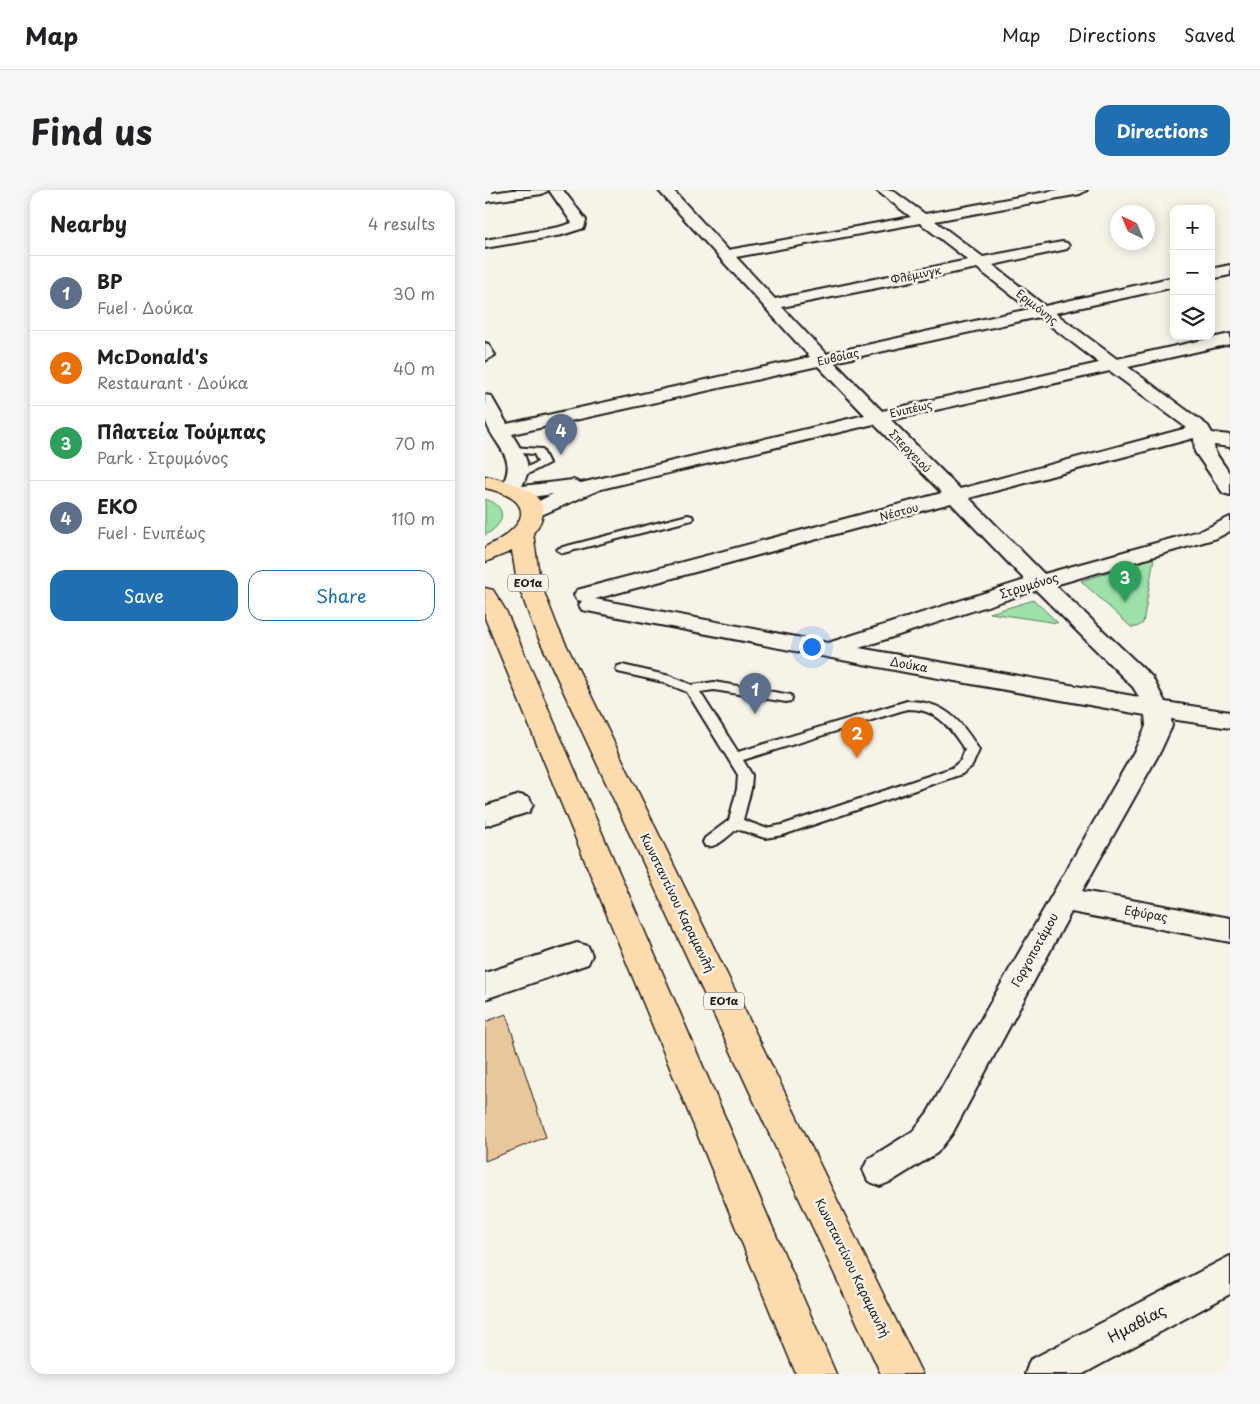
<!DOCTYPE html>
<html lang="en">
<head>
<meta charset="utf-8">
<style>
	body { margin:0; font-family:"Playpen Sans",sans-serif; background:#f6f6f6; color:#202124 }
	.controls { position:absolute; right:15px; top:15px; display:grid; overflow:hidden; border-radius:10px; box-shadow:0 2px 12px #0003 }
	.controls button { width:45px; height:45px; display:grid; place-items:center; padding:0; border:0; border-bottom:1px solid #e0e0e0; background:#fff; color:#202124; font:25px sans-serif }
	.compass { position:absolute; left:625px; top:15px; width:45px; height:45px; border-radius:50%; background:#fff; box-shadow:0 2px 12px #0003; rotate:316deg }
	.you { position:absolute; left:326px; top:456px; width:18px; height:18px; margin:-12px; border:4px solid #fff; border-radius:50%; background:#1a73e8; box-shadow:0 0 0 8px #1a73e833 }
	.badge { display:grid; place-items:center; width:32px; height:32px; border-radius:50%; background:#1f6fb2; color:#fff; font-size:16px; font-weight:700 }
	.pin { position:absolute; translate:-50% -41px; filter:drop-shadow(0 1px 2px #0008) }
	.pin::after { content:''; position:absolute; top:26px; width:18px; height:15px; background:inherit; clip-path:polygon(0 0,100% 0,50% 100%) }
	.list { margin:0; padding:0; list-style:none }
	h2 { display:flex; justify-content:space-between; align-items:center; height:65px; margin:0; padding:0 20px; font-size:21px }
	h2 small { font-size:16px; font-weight:400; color:#757577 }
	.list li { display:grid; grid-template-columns:32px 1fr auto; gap:15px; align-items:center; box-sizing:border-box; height:75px; padding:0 20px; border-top:1px solid #e0e0e0 }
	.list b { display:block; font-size:19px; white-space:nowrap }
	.list p { margin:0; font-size:16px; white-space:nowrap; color:#757577 }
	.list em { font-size:16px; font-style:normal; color:#757577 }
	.actions { display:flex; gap:10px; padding:15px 20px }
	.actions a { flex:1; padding:11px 0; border:1px solid #1f6fb2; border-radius:15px; text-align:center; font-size:18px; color:#1f6fb2 }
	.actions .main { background:#1f6fb2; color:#fff }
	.icon { flex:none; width:28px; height:28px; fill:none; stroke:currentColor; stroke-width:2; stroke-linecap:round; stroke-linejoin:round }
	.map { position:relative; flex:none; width:745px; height:1184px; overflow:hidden; border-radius:15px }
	header { display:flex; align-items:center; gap:30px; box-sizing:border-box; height:70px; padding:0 25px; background:#fff; border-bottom:1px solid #e0e0e0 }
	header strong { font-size:24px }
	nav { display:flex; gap:28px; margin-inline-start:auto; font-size:18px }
	.intro { display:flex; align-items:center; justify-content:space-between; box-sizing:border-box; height:120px; padding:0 30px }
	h1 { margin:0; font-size:35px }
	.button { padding:12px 22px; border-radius:15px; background:#1f6fb2; color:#fff; font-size:18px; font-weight:700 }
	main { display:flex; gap:30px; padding:0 30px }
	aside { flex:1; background:#fff; border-radius:15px; box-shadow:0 2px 12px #0003 }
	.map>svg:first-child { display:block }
	.green { fill:#9de0aa; stroke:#5c7e63 }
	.building { fill:#e9c79b; stroke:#1c1c1c }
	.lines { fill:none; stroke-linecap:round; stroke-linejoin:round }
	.service-casing { stroke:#1c1c1c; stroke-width:4 }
	.minor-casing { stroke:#1c1c1c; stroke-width:4 }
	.primary-casing { stroke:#1c1c1c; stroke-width:3 }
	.service { fill:#f7f3e8; fill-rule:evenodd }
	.minor { fill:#f7f3e8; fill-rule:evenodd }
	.primary { fill:#fedbac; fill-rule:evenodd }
	.labels { text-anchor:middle; stroke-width:5; stroke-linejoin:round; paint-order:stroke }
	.far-street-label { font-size:11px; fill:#1c1c1c; stroke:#f7f3e8 }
	.shield { fill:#f7f3e8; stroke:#5e5c59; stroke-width:1 }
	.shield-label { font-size:11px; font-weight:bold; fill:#1c1c1c }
	.street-label { font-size:12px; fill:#1c1c1c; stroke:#f7f3e8 }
	.near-street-label { font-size:15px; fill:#1c1c1c; stroke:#f7f3e8 }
</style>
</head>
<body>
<header>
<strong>Map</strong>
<nav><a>Map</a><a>Directions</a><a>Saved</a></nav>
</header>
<div class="intro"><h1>Find us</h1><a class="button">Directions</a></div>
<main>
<aside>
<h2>Nearby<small>4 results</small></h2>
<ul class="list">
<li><span class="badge" style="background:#5c6f8a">1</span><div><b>BP</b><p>Fuel · Δούκα</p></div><em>30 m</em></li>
<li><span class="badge" style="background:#e8710a">2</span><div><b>McDonald's</b><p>Restaurant · Δούκα</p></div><em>40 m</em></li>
<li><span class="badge" style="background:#2e9e5b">3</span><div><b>Πλατεία Τούμπας</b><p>Park · Στρυμόνος</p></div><em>70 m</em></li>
<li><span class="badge" style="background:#5c6f8a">4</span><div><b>EKO</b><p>Fuel · Ενιπέως</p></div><em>110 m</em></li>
</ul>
<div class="actions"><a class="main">Save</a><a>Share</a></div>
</aside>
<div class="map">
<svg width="745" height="1184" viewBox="0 0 745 1184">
	<rect width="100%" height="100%" fill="#f7f3e8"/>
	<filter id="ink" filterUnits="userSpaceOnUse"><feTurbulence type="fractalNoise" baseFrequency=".02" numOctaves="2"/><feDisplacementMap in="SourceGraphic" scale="10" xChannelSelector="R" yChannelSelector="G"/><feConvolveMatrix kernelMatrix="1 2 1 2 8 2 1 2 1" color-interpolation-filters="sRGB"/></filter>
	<g filter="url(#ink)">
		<path class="green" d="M0 309C24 316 20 335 0 345Z
			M669 368 658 433 652 437H646L596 391Z
			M549 410 573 433 505 423Z"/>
		<path class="building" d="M21 824 61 947 0 971V832Z"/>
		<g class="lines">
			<defs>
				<path id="service" d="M0 153 3 154 10 165 0 171Z
					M27 257 57 259 64 273 37 287H29L28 285 29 283 53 272 49 264 23 262V258Z
					M203 325 207 326 208 328 207 330 78 363 72 360 74 358Z
					M137 475 185 486 207 495 229 492 306 505 307 508 306 511 301 512 229 500 215 502 253 562 422 511C459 511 476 530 494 560L487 576 477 584 298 645 280 648 252 639C243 646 232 659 220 656L218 652 220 648 244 630 252 599 253 585 202 502 178 492 133 482 131 479 133 476ZM422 519C454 519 464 537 480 560L476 570 467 578 297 635 280 638 258 630 266 599 267 585 258 570Z"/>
				<path id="minor" d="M28 0H64L57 4 0 12V4Z
					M64 0H78L101 30 99 38 77 45 0 58V50L74 37 87 33Z
					M173 0H188L243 60 426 27 391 0H407L440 24 572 0H602L595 4 450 31 498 67 577 52 582 53 584 56 582 59 508 75 560 116 689 87V97L570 123 632 169 745 144V154L643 177 723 236 727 243 745 245V257L729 255 730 262 745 284V305L738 303 710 262 709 248 484 308 559 384 718 340 745 327V341L732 348 570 395 667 487 680 512 745 522V538L686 529 687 536 676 560 597 701 745 728V752L586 722 467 944 452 963 407 991 395 996 383 991 378 980 383 969 428 941 443 922 650 560 661 536 660 525 425 483 97 420 94 415 97 411 92 410 89 405 92 400 457 303 389 234 116 299 54 326 47 328 40 326 37 322 40 318 68 304C50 306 27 313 16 297 35 266 8 257 0 229 0 222 0 212 0 205L6 206 22 234 325 167ZM435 33 483 70 290 109 251 67ZM492 78 544 119 341 164 297 117ZM554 127 614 173 397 221 349 172ZM333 176 380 225 96 293 88 290 37 296C50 273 38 265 27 244ZM625 181 702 238 475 299 406 230ZM466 313 540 390 343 453 110 409ZM551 400 648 497 654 507 374 458Z
					M745 75V85L726 89V79Z
					M35 605 44 608 48 615 44 622 0 636V616Z
					M92 753 103 756 107 765 103 774 0 809V783Z
					M745 1066V1104L598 1184H540L545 1170Z"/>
				<path id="primary" d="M0 286C27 292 80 305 48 343L55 392 73 438 437 1184H396L49 438 32 392 27 361 0 372V357C42 338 54 310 0 298Z
					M0 398 8 400 21 421 351 1184H311L0 428Z"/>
			</defs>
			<use href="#service" class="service-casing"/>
			<use href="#minor" class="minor-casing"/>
			<use href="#primary" class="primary-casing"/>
			<use href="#service" class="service"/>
			<use href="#minor" class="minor"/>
			<use href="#primary" class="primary"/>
		</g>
	</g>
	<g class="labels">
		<g class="far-street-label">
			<text transform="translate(431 85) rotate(-12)" y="4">Φλέμινγκ</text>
			<text transform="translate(552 117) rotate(38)" y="4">Ερμιόνης</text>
			<text transform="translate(353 167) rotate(-13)" y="4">Ευβοίας</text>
			<text transform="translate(426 219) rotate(-13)" y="4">Ενιπέως</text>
			<text transform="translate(425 261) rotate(46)" y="4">Σπερχειού</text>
			<text transform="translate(414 322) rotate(-15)" y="4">Νέστου</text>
		</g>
		<g class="shield">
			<rect x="23" y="384.5" width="40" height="17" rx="4"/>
			<rect x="219" y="802.5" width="40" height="17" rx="4"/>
		</g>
		<g class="shield-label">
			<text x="43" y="397">ΕΟ1α</text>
			<text x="239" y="815">ΕΟ1α</text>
		</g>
		<g class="street-label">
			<text transform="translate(544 396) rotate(-17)" y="4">Στρυμόνος</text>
			<text transform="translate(424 475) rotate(10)" y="4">Δούκα</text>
			<text transform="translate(192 713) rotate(64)" y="4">Κωνσταντίνου Καραμανλή</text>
			<text transform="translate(661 724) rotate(10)" y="4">Εφύρας</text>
			<text transform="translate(550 760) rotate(-61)" y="4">Γοργοποτάμου</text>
			<text transform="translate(367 1078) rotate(64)" y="4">Κωνσταντίνου Καραμανλή</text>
		</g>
		<g class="near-street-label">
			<text transform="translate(652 1134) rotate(-28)" y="5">Ημαθίας</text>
		</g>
	</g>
</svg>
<div class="controls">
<button>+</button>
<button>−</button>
<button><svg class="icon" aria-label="layers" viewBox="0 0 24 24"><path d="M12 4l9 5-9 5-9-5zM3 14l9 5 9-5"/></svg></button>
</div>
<svg class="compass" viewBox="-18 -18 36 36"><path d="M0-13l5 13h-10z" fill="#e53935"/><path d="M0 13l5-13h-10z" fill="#757577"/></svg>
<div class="you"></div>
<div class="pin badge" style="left:270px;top:524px;background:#5c6f8a">1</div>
<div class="pin badge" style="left:372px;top:568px;background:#e8710a">2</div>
<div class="pin badge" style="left:640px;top:412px;background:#2e9e5b">3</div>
<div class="pin badge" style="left:76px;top:265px;background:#5c6f8a">4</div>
</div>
</main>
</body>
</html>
